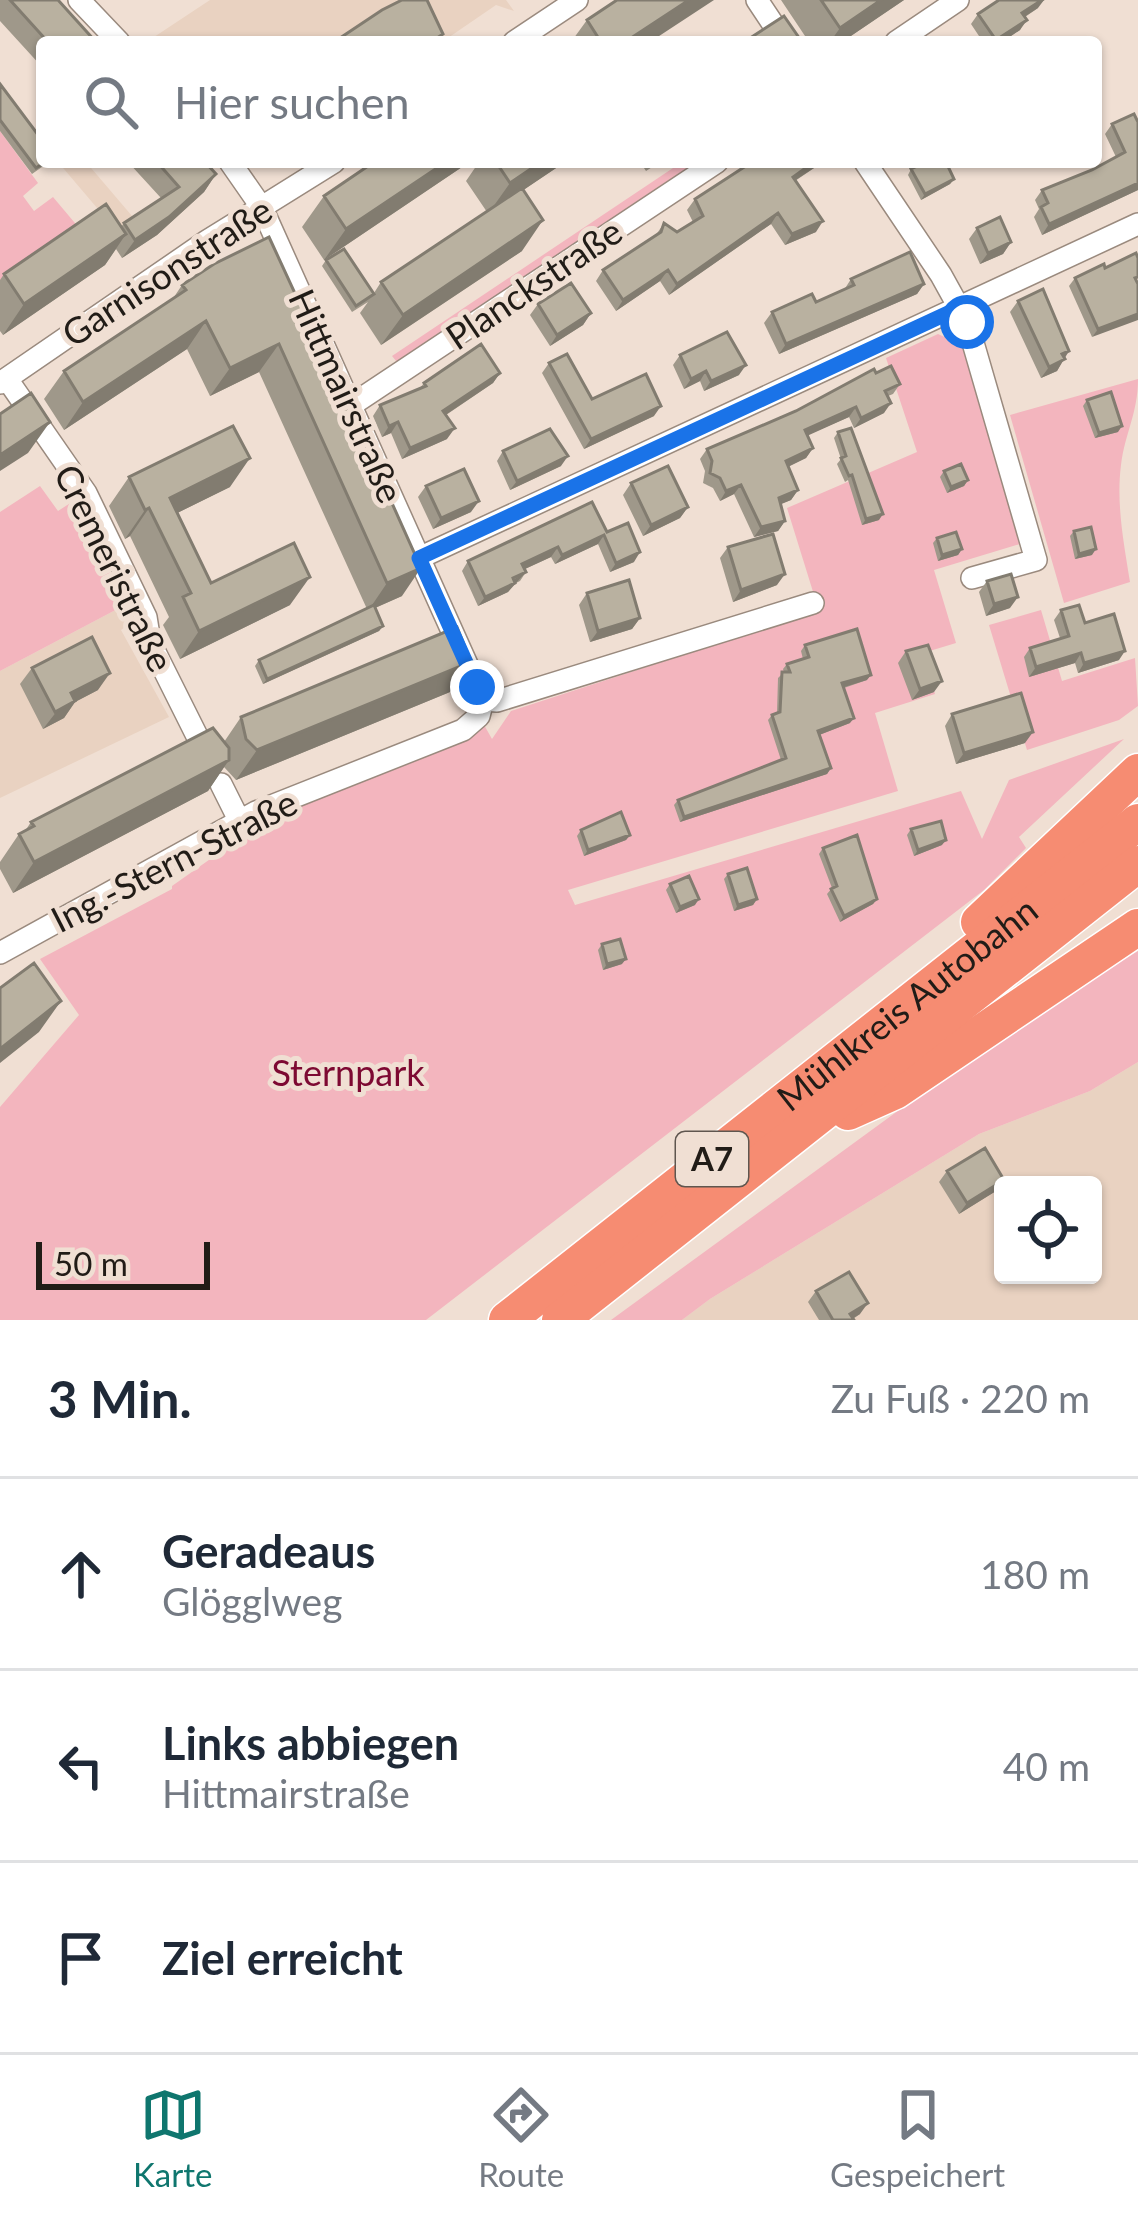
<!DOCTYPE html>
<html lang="de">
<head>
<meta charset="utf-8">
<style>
	body { margin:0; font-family:Lato,sans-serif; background:#f6f6f7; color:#1f2937 }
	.controls { position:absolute; right:36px; bottom:36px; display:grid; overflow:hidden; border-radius:12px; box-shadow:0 3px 9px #0004 }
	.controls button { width:108px; height:108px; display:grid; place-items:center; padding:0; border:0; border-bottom:3px solid #e0e1e3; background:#fff; color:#1f2937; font:60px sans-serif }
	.scale { position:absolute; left:36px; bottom:30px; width:174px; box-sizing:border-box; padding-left:12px; border:6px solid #211c17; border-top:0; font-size:33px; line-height:42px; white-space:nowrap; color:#211c17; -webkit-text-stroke:9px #f0dfd3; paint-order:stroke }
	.stop { position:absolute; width:36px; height:36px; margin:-27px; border:9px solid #1a73e8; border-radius:50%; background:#fff }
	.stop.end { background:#1a73e8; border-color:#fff; box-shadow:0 3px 12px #0008 }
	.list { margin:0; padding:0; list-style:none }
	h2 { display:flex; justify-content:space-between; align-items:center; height:156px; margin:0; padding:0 48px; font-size:51px }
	h2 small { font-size:39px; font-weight:400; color:#747a83 }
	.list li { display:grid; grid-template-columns:78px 1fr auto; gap:36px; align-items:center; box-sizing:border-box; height:192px; padding:0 48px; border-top:3px solid #e0e1e3 }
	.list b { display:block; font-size:45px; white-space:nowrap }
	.list p { margin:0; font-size:39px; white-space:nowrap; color:#747a83 }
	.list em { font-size:39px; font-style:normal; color:#747a83 }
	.icon { flex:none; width:66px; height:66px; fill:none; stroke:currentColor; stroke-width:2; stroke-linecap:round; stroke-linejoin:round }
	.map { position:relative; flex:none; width:1138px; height:1320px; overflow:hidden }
	.search { position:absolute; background:#fff; box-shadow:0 3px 9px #0004; left:36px; right:36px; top:36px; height:132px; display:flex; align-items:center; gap:30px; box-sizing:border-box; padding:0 42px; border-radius:12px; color:#747a83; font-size:45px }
	.sheet { height:732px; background:#fff }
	nav { display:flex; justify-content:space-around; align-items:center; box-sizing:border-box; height:168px; border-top:3px solid #e0e1e3; background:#fff; font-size:33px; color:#747a83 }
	nav a { display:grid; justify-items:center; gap:6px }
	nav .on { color:#0f766e }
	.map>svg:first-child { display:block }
	.built { fill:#e9d2c1; fill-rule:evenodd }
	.green { fill:#f3b5be }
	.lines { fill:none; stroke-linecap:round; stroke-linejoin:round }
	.minor-casing { stroke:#9a8a7e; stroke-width:24 }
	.motorway-casing { stroke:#fff; stroke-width:39 }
	.minor { stroke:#fff; stroke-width:21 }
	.motorway { stroke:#f68c72; stroke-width:36 }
	.wall { fill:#9f988a }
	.shaded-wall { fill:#827c70 }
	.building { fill:#b9b1a0; stroke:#827c70; stroke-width:3 }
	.route { stroke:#1a73e8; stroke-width:15 }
	.labels { text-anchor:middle; stroke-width:10; stroke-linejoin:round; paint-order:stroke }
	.shield { fill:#f0dfd3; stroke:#5f564f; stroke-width:3 }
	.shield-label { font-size:33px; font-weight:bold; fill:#211c17 }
	.street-label { font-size:36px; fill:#211c17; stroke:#f0dfd3 }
	.park-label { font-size:36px; fill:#7d0932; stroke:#f0dfd3 }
</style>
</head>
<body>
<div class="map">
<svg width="1138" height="1320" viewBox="0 0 1138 1320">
	<rect width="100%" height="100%" fill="#f0dfd3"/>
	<path class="built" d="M210 0H506L514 11 496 5 442 42 148 41Z
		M58 162H86L138 223 120 235Z
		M125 605 131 623 121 630 169 717 0 798V671Z
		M1138 1062V1320H682L710 1299 979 1134 1090 1091ZM1003 1185H1093V1275H1003Z"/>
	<path class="green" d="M0 131 38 183 23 196 34 211 53 197 85 235 0 292Z
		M682 162H696L397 362 392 356Z
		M938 334 962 345 1020 544 934 570 956 643 923 653 935 694 875 713 898 791 568 890 575 905 961 791 982 839 1009 780 1124 739 1019 837 1026 848 984 890 426 1320H0V1107L79 1015 40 959 172 889V886L304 793 479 716 492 739 511 711 819 611 787 508 917 452 886 358Z
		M1138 379C1138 413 1125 433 1121 465 1116 504 1124 544 1130 582L1064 603 1010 415Z
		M40 486 58 511 75 500 125 605 0 671V512Z
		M1041 610 1062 681 1135 658 1138 706 1119 720 1027 750 989 625Z
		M1138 951V1062L1090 1091 979 1134 710 1299 682 1320H611L1017 1024Z"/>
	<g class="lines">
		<defs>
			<path id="minor" d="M79 0 119 42
				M757 0 785 42
				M514 42 577 0
				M896 42 958 0
				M230 162 262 208 483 700
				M865 162 941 275 967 322 1036 560 972 578
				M7 379 86 493 146 617 150 642 208 758
				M0 383 207 241 334 162
				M350 406 717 162
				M419 558 1138 224
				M483 700 497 701 813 603
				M221 784 239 820
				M0 953 256 812 463 730 479 716 483 700"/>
			<g id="motorway">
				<path d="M979 922 1138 772"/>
				<path d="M848 1112 895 1091 1138 927"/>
				<path id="s1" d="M507 1320 1138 822"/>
				<path d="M560 1320 1138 864"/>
			</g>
		</defs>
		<use href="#minor" class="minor-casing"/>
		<use href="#motorway" class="motorway-casing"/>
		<use href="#minor" class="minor"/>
		<use href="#motorway" class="motorway"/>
	</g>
	<path class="wall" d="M0 0H58L96 42H42V67L0 21Z
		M781 0H904L842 42H809Z
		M1038 8 1025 17 1020 30 1002 42H983L971 24 978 14Z
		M587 20 650 42H571Z
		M0 84 42 162H49L32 174 0 131Z
		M1138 122V190L1042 235 1034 217 1039 209 1035 200 1042 190 1092 170 1116 157 1105 134 1112 124Z
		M128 162H205L216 174 204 192 157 235 122 258 116 249 105 265 3 335 0 331V280L4 274 121 227 124 223 161 198Z
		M479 162H565L523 190 522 251 381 345 360 313 368 302 352 312 322 266 326 260 374 293 381 282 487 212 466 181Z
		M640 162H660L646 171Z
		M752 162H823L795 181 816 232 785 245 771 224 669 295 660 281 616 311 596 281 603 270 656 235 664 223 677 232 693 222 687 210 695 199Z
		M465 165 324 260 302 227 324 196Z
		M911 169 954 179 950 184 921 200 908 175Z
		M977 228 1011 242 1003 254 980 264 969 239Z
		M269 237 374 490 402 596 375 608 383 626 379 631 263 684 255 666 259 660 367 609 259 372 210 396 187 349 64 430 44 399 64 371 172 300 182 285Z
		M1105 268 1138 284 1092 337 1069 286 1075 278Z
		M851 279 924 284 917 294 779 354 764 323 772 312 816 302 844 290Z
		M1018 301 1064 358 1057 371 1041 378 1010 312Z
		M538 304 591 313 583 325 550 346 530 315Z
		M680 355 739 375 704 391 700 381 684 389 673 365Z
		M549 363 592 399 654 416 584 449 542 373Z
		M500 373 493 383 446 415 447 439 402 459 391 433 382 437 373 416 380 405 420 388 424 383Z
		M876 373 900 384 893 394 888 396 884 413 854 428 849 417 807 435 813 448 806 458 788 467 798 490 791 500 780 504 785 521 778 531 754 537 734 494 720 501 713 488 703 483 705 471 700 459 707 449 796 411Z
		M1087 400 1118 432 1095 438 1083 406Z
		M838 432 879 520 862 525 848 480 845 482 837 464 841 459 834 438Z
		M503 451 561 466 510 490 497 461Z
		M944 471 968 480 964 486 947 493 940 477Z
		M129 477 230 487 177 513 211 583 290 605 180 659 163 625 169 617 130 536 125 539 109 506Z
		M631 483 688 507 680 518 643 536 623 495Z
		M426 486 471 512 433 529 418 497Z
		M1074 531 1092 555 1075 559 1070 536Z
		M607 532 634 562 610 572 598 544 555 564 551 557 525 569 526 572 520 581 514 584 508 592 478 606 462 571 468 561Z
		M937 538 962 549 958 555 938 561 933 543Z
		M728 547 777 585 733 602 720 558Z
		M987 581 1010 608 986 616 979 592Z
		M587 593 640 618 632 629 590 642 579 605Z
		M1061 610 1085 623 1119 660 1078 673 1075 663 1029 677 1024 657 1030 648 1060 638 1054 620Z
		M805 645 867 680 844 688 850 723 819 735 831 768 827 774 680 822 674 805 678 800 781 760 768 720 772 715 777 713 778 678 784 672 783 669 787 664 803 659 801 651Z
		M906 651 934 692 912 700 898 663Z
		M32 668 98 690 75 702 64 718 43 729 20 684Z
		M450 692 236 780 224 767 208 791 13 893 0 869V862L19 834 25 831 31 822 224 742 241 717Z
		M952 714 1025 743 956 764 945 726Z
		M911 829 942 845 914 856 907 835Z
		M581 830 630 835 626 840 584 856 577 836Z
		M823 848 877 899 873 904 840 922 827 894 832 888 819 854Z
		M728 874 757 899 753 905 734 911 724 879Z
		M670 884 695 905 676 913 666 890Z
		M602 944 622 964 603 970 598 950Z
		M947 1171 996 1191 959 1214 939 1182Z
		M816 1291 860 1314 853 1319 854 1320H819L808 1302Z"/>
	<path class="shaded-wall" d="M689 0H714L650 42H625Z
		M881 0H904L842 42H830L840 28Z
		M1042 0H1044L1038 8 1015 23 1022 13Z
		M1027 20 1020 30 1002 42H995Z
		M446 162H468L465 165 324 260 346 229Z
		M541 162H565L488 214 510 183Z
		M814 162H823L785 187 793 177Z
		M216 174 204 192 157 235 122 258 135 240Z
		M954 179 950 184 921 200 925 194Z
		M1138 183V190L1042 235 1049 224Z
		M778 213 771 224 669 295 677 284Z
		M543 220 522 251 381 345 403 315Z
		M823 221 816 232 785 245 792 234Z
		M126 234 105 265 3 335 24 304Z
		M1011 242 1003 254 980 264 988 253Z
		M668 270 660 281 616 311 623 300Z
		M924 284 917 294 779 354 786 344Z
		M591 313 583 325 550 346 557 335Z
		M1138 314V320L1092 337 1098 329Z
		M206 321 187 349 64 430 83 402Z
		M279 344 259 372 210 396 230 368Z
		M1069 351 1057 371 1041 378 1049 367 1062 354Z
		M746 365 739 375 704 391 711 381Z
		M706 371 700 381 684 389 691 379Z
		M500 373 493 383 435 422 443 411Z
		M891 403 884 413 854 428 861 418Z
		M661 406 654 416 584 449 591 439Z
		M856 407 849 417 798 440 805 430Z
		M50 422 28 453 0 471V455Z
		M398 422 391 433 382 437 389 426Z
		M1122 426 1118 432 1095 438 1099 433Z
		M455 428 447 439 402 459 410 448Z
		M813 448 806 458 779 471 786 461Z
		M568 456 561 466 510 490 517 481Z
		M250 458 230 487 157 523 170 498Z
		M968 480 964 486 947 493 951 487Z
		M741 485 734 494 720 501 726 491Z
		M798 490 791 500 772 508 779 498Z
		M479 501 471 512 433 529 441 518Z
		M688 507 680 518 643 536 651 525Z
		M149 508 130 536 125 539 145 510Z
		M883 514 879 520 862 525 866 519Z
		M785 521 778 531 754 537 761 527Z
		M604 535 598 544 555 564 562 555Z
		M558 547 551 557 516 573 522 564Z
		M962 549 958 555 938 561 942 555Z
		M1096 549 1092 555 1075 559 1079 554Z
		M640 552 634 562 610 572 616 563Z
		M421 568 402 596 368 611 387 583Z
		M526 572 508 592 478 606 485 597Z
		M785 574 777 585 733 602 741 590Z
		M310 577 290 605 180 659 199 631Z
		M1018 597 1010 608 986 616 994 604Z
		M640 618 632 629 590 642 598 631Z
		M383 626 379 631 263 684 267 679Z
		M1125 651 1119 660 1078 673 1084 663Z
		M1081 653 1075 663 1029 677 1036 667Z
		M471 662 450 692 236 780 257 750Z
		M110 673 98 690 75 702 64 718 43 729 71 693Z
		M871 675 867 680 838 689 842 683Z
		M942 681 934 692 912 700 920 689Z
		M854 718 850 723 814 737 818 731Z
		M1033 732 1025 743 956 764 964 753Z
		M229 760 208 791 13 893 34 862Z
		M831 768 827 774 680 822 684 817Z
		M630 835 626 840 584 856 588 850Z
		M946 840 942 845 914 856 918 850Z
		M699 899 695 905 676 913 680 907Z
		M757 899 753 905 734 911 738 905Z
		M877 899 873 904 840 922 844 916Z
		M626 959 622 964 603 970 607 964Z
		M61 1001 39 1032 0 1063V1049Z
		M1004 1180 996 1191 959 1214 967 1203Z
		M868 1303 860 1314 850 1320V1314Z"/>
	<path class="building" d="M10 0H58L96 42H48Z
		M402 0H427L443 34 431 42H334L382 10Z
		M617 0H689L625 42H601L587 20Z
		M821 0H881L840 28Z
		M999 0H1042L1022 13 1027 20 996 40 978 14Z
		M784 16 802 42H744Z
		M0 84 42 140V162H45L36 168 0 120Z
		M1134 114 1138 122V183L1049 224 1041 207 1048 203 1042 190 1092 170 1125 152 1112 124Z
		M157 162H205L216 174 169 217 135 240 124 223 179 187Z
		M374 162H446L346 229 324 196Z
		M496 162H541L510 183Z
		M752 162H814L793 177 823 221 792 234 778 213 677 284 668 270 623 300 603 270 661 232 664 223 677 232 703 216 695 199Z
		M926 162H946L954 179 925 194 911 169Z
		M522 188 543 220 403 315 381 282Z
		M106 204 126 234 24 304 4 274Z
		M1000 217 1011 242 988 253 977 228Z
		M269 237 381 480 372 486 377 497 387 492 421 568 387 583 279 344 230 368 206 321 83 402 64 371 186 290 182 285 214 264Z
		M344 249 374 294 356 306 326 260Z
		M910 252 924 284 786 344 772 312 812 294 816 302 854 285 851 279Z
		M1136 253 1138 258V277L1135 278 1138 284V314L1098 329 1075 278 1104 264 1105 268Z
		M571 283 591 313 557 335 538 304Z
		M1043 289 1069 351 1062 354 1065 359 1049 367 1018 301Z
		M727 332 746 365 711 381 706 371 691 379 680 355Z
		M481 344 500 373 443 411 455 428 410 448 398 422 389 426 380 405 426 386 424 383Z
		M567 354 592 399 646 374 661 406 591 439 549 363Z
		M891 366 900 384 885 391 891 403 861 418 856 407 805 430 813 448 786 461 798 490 779 498 785 521 761 527 741 485 726 491 720 478 710 473 712 461 707 449 796 411 874 369 876 373Z
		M1111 392 1122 426 1099 433 1087 400Z
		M31 393 50 422 0 455V414Z
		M233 426 250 458 170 498 211 583 294 543 310 577 199 631 183 597 191 593 149 508 145 510 129 477Z
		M851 428 883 514 866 519 852 475 849 476 841 458 846 456 838 432Z
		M550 429 568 456 517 481 503 451Z
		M961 464 968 480 951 487 944 471Z
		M668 466 688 507 651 525 631 483Z
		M464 469 479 501 441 518 426 486Z
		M592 502 607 532 628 523 640 552 616 563 604 535 562 555 558 547 522 564 526 572 513 578 515 583 485 597 468 561Z
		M1091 527 1096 549 1079 554 1074 531Z
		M956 532 962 549 942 555 937 538Z
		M773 534 785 574 741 590 728 547Z
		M1011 574 1018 597 994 604 987 581Z
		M629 580 640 618 598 631 587 593Z
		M374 605 383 626 267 679 259 660Z
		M1079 605 1085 623 1114 614 1125 651 1084 663 1081 653 1036 667 1030 648 1069 636 1061 610Z
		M457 627 471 662 257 750 246 739 241 717Z
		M857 629 871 675 842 683 854 718 818 731 831 768 684 817 678 800 786 758 772 715 780 712 782 672H790L787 664 809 657 805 645Z
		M92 637 110 673 71 693 75 701 55 712 32 668Z
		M928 645 942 681 920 689 906 651Z
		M1021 693 1033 732 964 753 952 714Z
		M213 728 229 748V760L34 862 19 834 34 826 31 822Z
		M621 812 630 835 588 850 581 830Z
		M941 821 946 840 918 850 911 829Z
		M857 835 877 899 844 916 831 889 837 886 823 848Z
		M747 868 757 899 738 905 728 874Z
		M689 876 699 899 680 907 670 884Z
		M620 939 626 959 607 964 602 944Z
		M34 963 61 1001 0 1049V988Z
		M985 1148 1004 1180 967 1203 947 1171Z
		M849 1272 868 1303 850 1314 854 1320H833L816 1291Z"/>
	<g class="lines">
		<path class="route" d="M477 687 419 558 961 307 967 322"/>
	</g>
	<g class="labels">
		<rect class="shield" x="676" y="1132" width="72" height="54" rx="9"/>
		<g class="shield-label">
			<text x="712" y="1171">A7</text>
		</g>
		<g class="street-label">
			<text transform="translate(167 272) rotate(-33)" y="13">Garnisonstraße</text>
			<text transform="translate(534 284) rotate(-34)" y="13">Planckstraße</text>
			<text transform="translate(346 396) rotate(66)" y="13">Hittmairstraße</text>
			<text transform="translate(114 568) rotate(64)" y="13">Cremeristraße</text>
			<text transform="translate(174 861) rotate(-27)" y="13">Ing.-Stern-Straße</text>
			<text dy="13" stroke="none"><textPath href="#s1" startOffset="510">Mühlkreis Autobahn</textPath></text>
		</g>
		<g class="park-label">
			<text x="348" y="1086">Sternpark</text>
		</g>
	</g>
</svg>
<div class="controls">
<button><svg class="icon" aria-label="locate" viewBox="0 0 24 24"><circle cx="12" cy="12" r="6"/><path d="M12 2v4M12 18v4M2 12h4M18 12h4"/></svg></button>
</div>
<div class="scale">50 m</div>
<div class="stop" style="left:967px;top:322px"></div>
<div class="stop end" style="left:477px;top:687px"></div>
<div class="search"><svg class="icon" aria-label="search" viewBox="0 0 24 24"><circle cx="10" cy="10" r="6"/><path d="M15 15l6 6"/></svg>Hier suchen</div>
</div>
<section class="sheet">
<h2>3 Min.<small>Zu Fuß · 220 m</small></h2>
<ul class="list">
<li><svg class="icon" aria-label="ahead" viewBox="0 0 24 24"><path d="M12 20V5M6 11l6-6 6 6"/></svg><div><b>Geradeaus</b><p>Glögglweg</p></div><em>180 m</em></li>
<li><svg class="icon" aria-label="left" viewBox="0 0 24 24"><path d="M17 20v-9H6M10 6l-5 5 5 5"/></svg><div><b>Links abbiegen</b><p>Hittmairstraße</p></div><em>40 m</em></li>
<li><svg class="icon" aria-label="arrive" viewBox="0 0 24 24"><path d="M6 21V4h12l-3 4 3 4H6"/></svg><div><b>Ziel erreicht</b></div></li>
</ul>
</section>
<nav>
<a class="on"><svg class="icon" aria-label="map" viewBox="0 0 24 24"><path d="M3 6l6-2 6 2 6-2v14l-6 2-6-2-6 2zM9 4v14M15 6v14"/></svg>Karte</a>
<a><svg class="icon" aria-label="directions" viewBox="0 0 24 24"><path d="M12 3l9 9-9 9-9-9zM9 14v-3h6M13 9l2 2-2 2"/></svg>Route</a>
<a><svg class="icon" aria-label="saved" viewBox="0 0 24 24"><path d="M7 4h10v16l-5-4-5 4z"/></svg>Gespeichert</a>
</nav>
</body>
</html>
